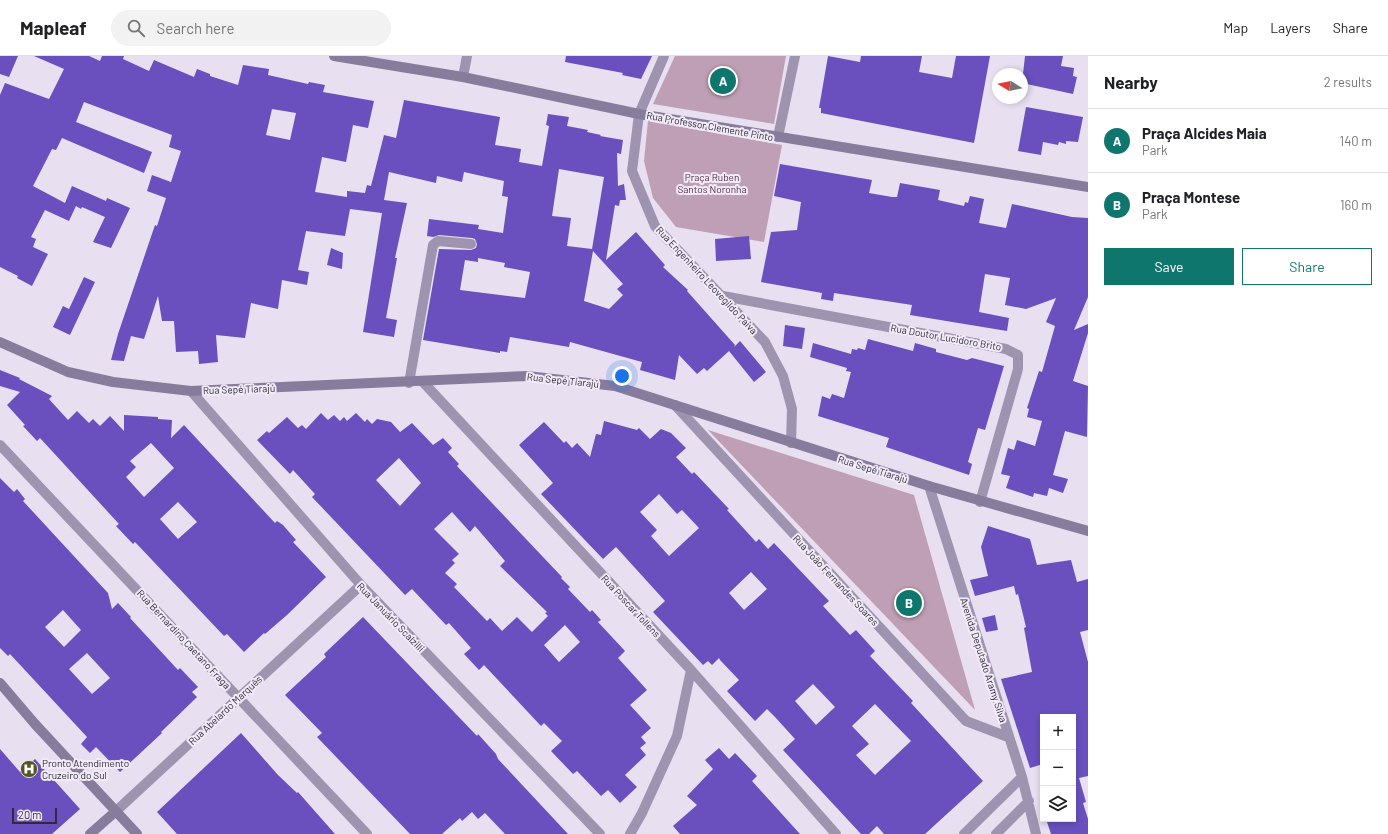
<!DOCTYPE html>
<html lang="en">
<head>
<meta charset="utf-8">
<style>
	body { margin:0; font-family:Barlow,sans-serif; background:#f2f2f2; color:#202124 }
	.controls { position:absolute; right:12px; bottom:12px; display:grid; overflow:hidden; border-radius:0px; box-shadow:0 2px 6px #0003 }
	.controls button { width:36px; height:36px; display:grid; place-items:center; padding:0; border:0; border-bottom:1px solid #e0e0e0; background:#fff; color:#202124; font:20px sans-serif }
	.compass { position:absolute; left:992px; top:12px; width:36px; height:36px; border-radius:50%; background:#fff; box-shadow:0 2px 6px #0003; rotate:280deg }
	.scale { position:absolute; left:12px; bottom:10px; width:45px; box-sizing:border-box; padding-left:4px; border:2px solid #2e2a37; border-top:0; font-size:11px; line-height:14px; white-space:nowrap; color:#2e2a37; -webkit-text-stroke:3px #f2ebf9; paint-order:stroke }
	.you { position:absolute; left:622px; top:320px; width:14px; height:14px; margin:-10px; border:3px solid #fff; border-radius:50%; background:#1a73e8; box-shadow:0 0 0 6px #1a73e833 }
	.badge { display:grid; place-items:center; width:26px; height:26px; border-radius:50%; background:#0f766e; color:#fff; font-size:13px; font-weight:700 }
	.pin { position:absolute; translate:-50% -50%; border:2px solid #fff; box-shadow:0 1px 4px #0006 }
	.list { margin:0; padding:0; list-style:none }
	h2 { display:flex; justify-content:space-between; align-items:center; height:52px; margin:0; padding:0 16px; font-size:17px }
	h2 small { font-size:13px; font-weight:400; color:#757577 }
	.list li { display:grid; grid-template-columns:26px 1fr auto; gap:12px; align-items:center; box-sizing:border-box; height:64px; padding:0 16px; border-top:1px solid #e0e0e0 }
	.list b { display:block; font-size:15px; white-space:nowrap }
	.list p { margin:0; font-size:13px; white-space:nowrap; color:#757577 }
	.list em { font-size:13px; font-style:normal; color:#757577 }
	.actions { display:flex; gap:8px; padding:12px 16px }
	.actions a { flex:1; padding:9px 0; border:1px solid #0f766e; border-radius:0px; text-align:center; font-size:14px; color:#0f766e }
	.actions .main { background:#0f766e; color:#fff }
	.icon { flex:none; width:22px; height:22px; fill:none; stroke:currentColor; stroke-width:2; stroke-linecap:round; stroke-linejoin:round }
	.map { position:relative; flex:none; width:1088px; height:778px; overflow:hidden }
	header { display:flex; align-items:center; gap:24px; box-sizing:border-box; height:56px; padding:0 20px; background:#fff; border-bottom:1px solid #e0e0e0 }
	header strong { font-size:19px }
	nav { display:flex; gap:22px; margin-inline-start:auto; font-size:14px }
	.search { width:280px; height:36px; background:#f2f2f2; display:flex; align-items:center; gap:10px; box-sizing:border-box; padding:0 14px; border-radius:22px; color:#757577; font-size:15px }
	main { display:flex }
	aside { flex:1; background:#fff }
	.map>svg:first-child { display:block }
	.green { fill:#bf9fb5 }
	.building { fill:#6950be; fill-rule:evenodd }
	.lines { fill:none; stroke-linecap:round; stroke-linejoin:round }
	.street { stroke:#9f94af; stroke-width:10 }
	.secondary { stroke:#887c9c; stroke-width:10 }
	.labels { text-anchor:middle; stroke-width:4; stroke-linejoin:round; paint-order:stroke }
	.street-label { font-size:10px; fill:#2e2a37; stroke:#f2ebf9 }
	.park-label { font-size:10px; fill:#542f47; stroke:#f2ebf9 }
	.poi-label { font-size:10px; fill:#2e2a37; stroke:#f2ebf9; text-anchor:start }
</style>
</head>
<body>
<header>
<strong>Mapleaf</strong>
<div class="search"><svg class="icon" aria-label="search" viewBox="0 0 24 24"><circle cx="10" cy="10" r="6"/><path d="M15 15l6 6"/></svg>Search here</div>
<nav><a>Map</a><a>Layers</a><a>Share</a></nav>
</header>
<main>
<div class="map">
<svg width="1088" height="778" viewBox="0 0 1088 778">
	<rect width="100%" height="100%" fill="#e8dff1"/>
	<path class="green" d="M675 0H786L774 68 653 48Z
		M648 65 782 89 764 186 676 171 653 142 644 105Z
		M708 374 914 439 975 654Z"/>
	<path class="building" d="M0 0H18L9 21 0 18Z
		M34 0H89L100 5 102 0H124L123 3 149 15 154 4 194 21 197 13 210 18V20L238 29 243 9 269 13 268 19 308 28 309 26 325 29 323 36 374 45 368 72 353 69 346 106 322 101 315 136 347 141V135L365 137 367 129 371 130 384 79 396 82 404 44 500 61 495 89 521 93 519 106 542 110 549 70 546 69 548 58 569 61 567 70 588 74 587 76 601 79 600 80 623 84 621 98 617 97 618 130 624 128 626 144H620L619 150 615 149 606 204 636 176 665 209 663 211 688 234 687 235 735 289 734 291 740 285 766 316 754 326 729 295 707 315 704 312 697 318 679 299 675 324 640 314 642 306 570 286 569 291 510 281 507 296 500 295V297L423 284 439 193 471 194 476 192 477 188 475 183 472 182 439 179 433 181 427 180 429 163 479 169 478 173 503 177 508 141 502 140 504 125 464 116 462 126 437 120 436 127 389 116 384 144 407 147 395 202H397L386 262 397 264 394 281 363 276 382 157 350 153 345 180 306 175 298 214 309 216 307 229 282 224 278 253 251 247 245 282 216 279 218 306 199 308 198 295 176 296 174 265H162L158 240 144 283 131 280 124 305 111 304 118 278 155 169 157 170 166 142 147 135 152 119 171 126 181 95 169 91 172 79 84 46 76 66 152 96 144 117 62 82 56 94 52 93 33 130 65 147 72 130 106 145 107 142 130 152 111 192 93 186 105 161 82 151 81 153 76 150 69 165 45 154 31 181 36 183 33 191 48 198 32 230 17 222 18 220 0 211V39L5 27 49 43 64 13ZM272 53 296 57 290 84 266 79ZM559 113 604 121 592 193 567 190 571 162 552 160ZM593 195 623 228 617 233 623 239 609 253 584 245ZM478 202 505 207 504 211 530 216 525 242 460 234 465 204 478 206Z
		M566 0H652L641 23 622 19 623 17 565 6Z
		M828 0 860 6 861 0H922L919 16 952 22 956 0H990L974 87 821 57V52H819Z
		M1025 0H1063L1061 10 1074 12 1073 20 1077 21 1073 38 1022 27Z
		M1026 51 1083 61 1078 86 1066 85V88L1059 86 1058 89 1043 86 1041 99 1018 95Z
		M780 108 872 124 869 137 892 141H897L900 127 940 134 938 144 964 150 965 146 968 147 970 140 984 143 979 167 1006 172 1012 148 1072 161 1088 162V241L1074 274 1088 268V277L1073 325 1088 330 1087 381 1065 375 1053 419 1068 423 1063 437 1049 432 1047 440 1034 437 1033 441 1006 432 1010 420 1001 418 1008 392 1014 394 1017 384 1035 390 1042 365 1027 361 1029 353 1027 352 1039 315 1042 316 1055 270 1046 266 1056 242 1026 253 1005 249 1010 222 985 218 979 256 1009 262 1007 275 910 259 912 249 834 237 833 245 821 243 822 237 761 226 771 176 797 174 801 146 774 140Z
		M749 180 751 203 716 205 715 183Z
		M331 192 343 197 342 213 327 209Z
		M84 221 95 226 70 279 53 271 63 250 69 253Z
		M785 269 805 272 802 293 783 290Z
		M868 283 913 295 915 287 936 293V296L967 304 972 302 1004 310 985 374 978 372 968 406 972 408 969 419 886 391 889 382 818 360 822 340 830 343 832 338 844 342 851 316 846 315 847 312 810 301 813 287 851 298 852 293 857 294 858 292 865 294Z
		M0 314 20 322 19 323 52 340 49 343 68 364 77 355 89 367 93 363 100 370 110 360 124 375V359L158 361V363L172 364 171 382 184 369 275 467 277 465 283 469 296 484 293 486 326 521 287 559 265 578 264 577 244 596 227 578 224 580 135 486 133 488 116 470 119 468 63 407 40 382 37 385 23 370 25 369 7 349 20 336 0 330ZM151 387 174 412 144 441 126 421 136 411 130 405ZM178 446 197 466 178 483 160 463Z
		M321 357 328 364 334 359 340 365 344 361 347 365 356 357 365 366 367 363 372 368 377 363 391 366 400 376 412 367 433 389 443 382 452 392 448 396 459 408 457 410 562 521 561 522 570 531 568 533 590 556 592 554 601 564 598 566 625 595 618 602 647 634 630 649 651 672 641 681 646 687 640 692 646 699 625 719 637 731 620 747 608 734 601 740 577 715 573 718 551 695 562 685 544 667 541 670 484 609 479 614 464 598 471 592 449 567 446 569 412 533 405 539 312 441 315 438 293 414 290 418 257 384 267 375 269 377 287 361 298 372 302 369 306 373ZM399 402 421 427 400 450 376 424ZM452 456 470 476 475 470 505 505 500 510 547 556 545 557 548 560 532 576 517 561 502 575 490 562 487 565 454 531 457 528 445 517 455 507 452 504 459 498 434 473ZM565 569 580 586 559 606 544 589Z
		M604 365 637 374 639 372 650 383 661 373 671 377 686 392 676 401 692 418 694 416 729 453 727 454 756 486 759 483 768 493 774 487 829 545 823 550 850 579 856 574 875 595 870 600 913 645 911 647 983 725 925 778H884L877 770 869 778H861L783 694 795 683 775 661 767 653 755 665 727 635 739 624 720 604 719 602 712 609 708 605 703 609 653 556 665 545 616 491 603 503 541 438 553 427 519 389 544 366 564 387 566 385 572 392 577 387 590 401 596 378 601 379ZM659 438 677 458 682 454 699 472 669 500 651 480 657 474 640 456ZM751 516 767 533 744 554 729 537ZM813 628 835 651 816 669 795 645ZM875 648 911 685 875 719 856 699 869 688 852 670Z
		M0 422 14 436 17 433 25 443 23 445 108 537 112 553 118 547 131 561 130 562 178 614 180 612 198 631 192 636 197 641 161 676 162 677 120 716 96 691 90 697 81 688 87 681 10 598 8 600 0 592ZM63 554 81 574 64 591 45 571ZM87 597 110 622 92 638 69 613Z
		M988 470 1030 483 1037 509 1071 504 1077 526 1088 523V574L1080 576 1088 606V720L1079 722 1086 746 1083 747 1088 763V778H1051L1046 763H1073V661H1043V708L1030 712 1001 623 1032 616 1024 572 1026 571 1018 538 1016 539 1014 530 975 540 970 524 988 520 981 491Z
		M995 559 998 574 986 576 982 562Z
		M363 561 477 680 478 678 496 698 498 703 568 778H505L485 757 478 763 472 756 462 765 460 762 442 778H410L317 681 322 677 285 639 326 601 324 598Z
		M241 677 278 719 297 737 298 736 335 778H177L157 756Z
		M719 692 729 703 735 697 757 720 752 725 800 778H680L673 770 697 749 687 740 713 713 705 704Z
		M0 693 20 716 35 703 80 753 52 778H0Z"/>
	<g class="lines">
		<path class="street" d="M664 0 639 58 632 115 655 170 765 286 783 320 792 353 791 387
			M463 21 467 0
			M778 81 795 0
			M723 240 1006 293 1018 299V313L980 446
			M423 326 691 614 836 778
			M409 327 433 189 438 185 471 188
			M191 335 361 529 600 778
			M675 349 966 665 1008 681
			M0 389 367 778
			M929 430 1022 721 1036 778
			M115 756 361 529
			M630 778 642 757 677 680 691 614
			M964 778 1022 721
			M996 778 1029 745"/>
		<path class="secondary" d="M334 0 463 21 639 58 1088 131
			M0 286 68 316 113 326 191 335 527 320 615 330 929 430 1088 475
			M0 627 35 668 137 778
			M90 778 115 756"/>
	</g>
	<defs>
		<symbol id="hospital-disc" viewBox="-11 -11 22 22"><circle r="9.5" fill="#535622" stroke="#f2ebf9"/><path d="M-5-5h3v3.5h4V-5h3V5h-3V1.5h-4V5h-3Z" fill="#fff"/></symbol>
	</defs>
	<g fill-rule="evenodd">
		<use href="#hospital-disc" x="19" y="703" width="20" height="20"/>
	</g>
	<g class="labels">
		<g class="street-label">
			<text transform="translate(710 70) rotate(10)" y="4">Rua Professor Clemente Pinto</text>
			<text transform="translate(707 224) rotate(47)" y="4">Rua Engenheiro Leovegildo Paiva</text>
			<text transform="translate(946 281) rotate(10)" y="4">Rua Doutor Lucidoro Brito</text>
			<text transform="translate(563 324) rotate(6)" y="4">Rua Sepé Tiarajú</text>
			<text transform="translate(239 333) rotate(-2)" y="4">Rua Sepé Tiarajú</text>
			<text transform="translate(873 413) rotate(17)" y="4">Rua Sepé Tiarajú</text>
			<text transform="translate(836 524) rotate(47)" y="4">Rua João Fernandes Soares</text>
			<text transform="translate(631 550) rotate(47)" y="4">Rua Poscar Tollens</text>
			<text transform="translate(391 561) rotate(46)" y="4">Rua Januário Scalzilli</text>
			<text transform="translate(184 583) rotate(47)" y="4">Rua Bernardino Caetano Fraga</text>
			<text transform="translate(984 604) rotate(72)" y="4">Avenida Deputado Aramy Silva</text>
			<text transform="translate(225 654) rotate(-43)" y="4">Rua Abelardo Marquês</text>
		</g>
		<g class="park-label">
			<text x="712" y="125">Praça Ruben<tspan x="712" dy="12">Santos Noronha</tspan></text>
		</g>
		<g class="poi-label">
			<text x="42" y="711">Pronto Atendimento<tspan x="42" dy="12">Cruzeiro do Sul</tspan></text>
		</g>
	</g>
</svg>
<div class="controls">
<button>+</button>
<button>−</button>
<button><svg class="icon" aria-label="layers" viewBox="0 0 24 24"><path d="M12 4l9 5-9 5-9-5zM3 14l9 5 9-5"/></svg></button>
</div>
<svg class="compass" viewBox="-18 -18 36 36"><path d="M0-13l5 13h-10z" fill="#e53935"/><path d="M0 13l5-13h-10z" fill="#757577"/></svg>
<div class="scale">20 m</div>
<div class="you"></div>
<div class="pin badge" style="left:723px;top:25px">A</div>
<div class="pin badge" style="left:909px;top:547px">B</div>
</div>
<aside>
<h2>Nearby<small>2 results</small></h2>
<ul class="list">
<li><span class="badge">A</span><div><b>Praça Alcides Maia</b><p>Park</p></div><em>140 m</em></li>
<li><span class="badge">B</span><div><b>Praça Montese</b><p>Park</p></div><em>160 m</em></li>
</ul>
<div class="actions"><a class="main">Save</a><a>Share</a></div>
</aside>
</main>
</body>
</html>
